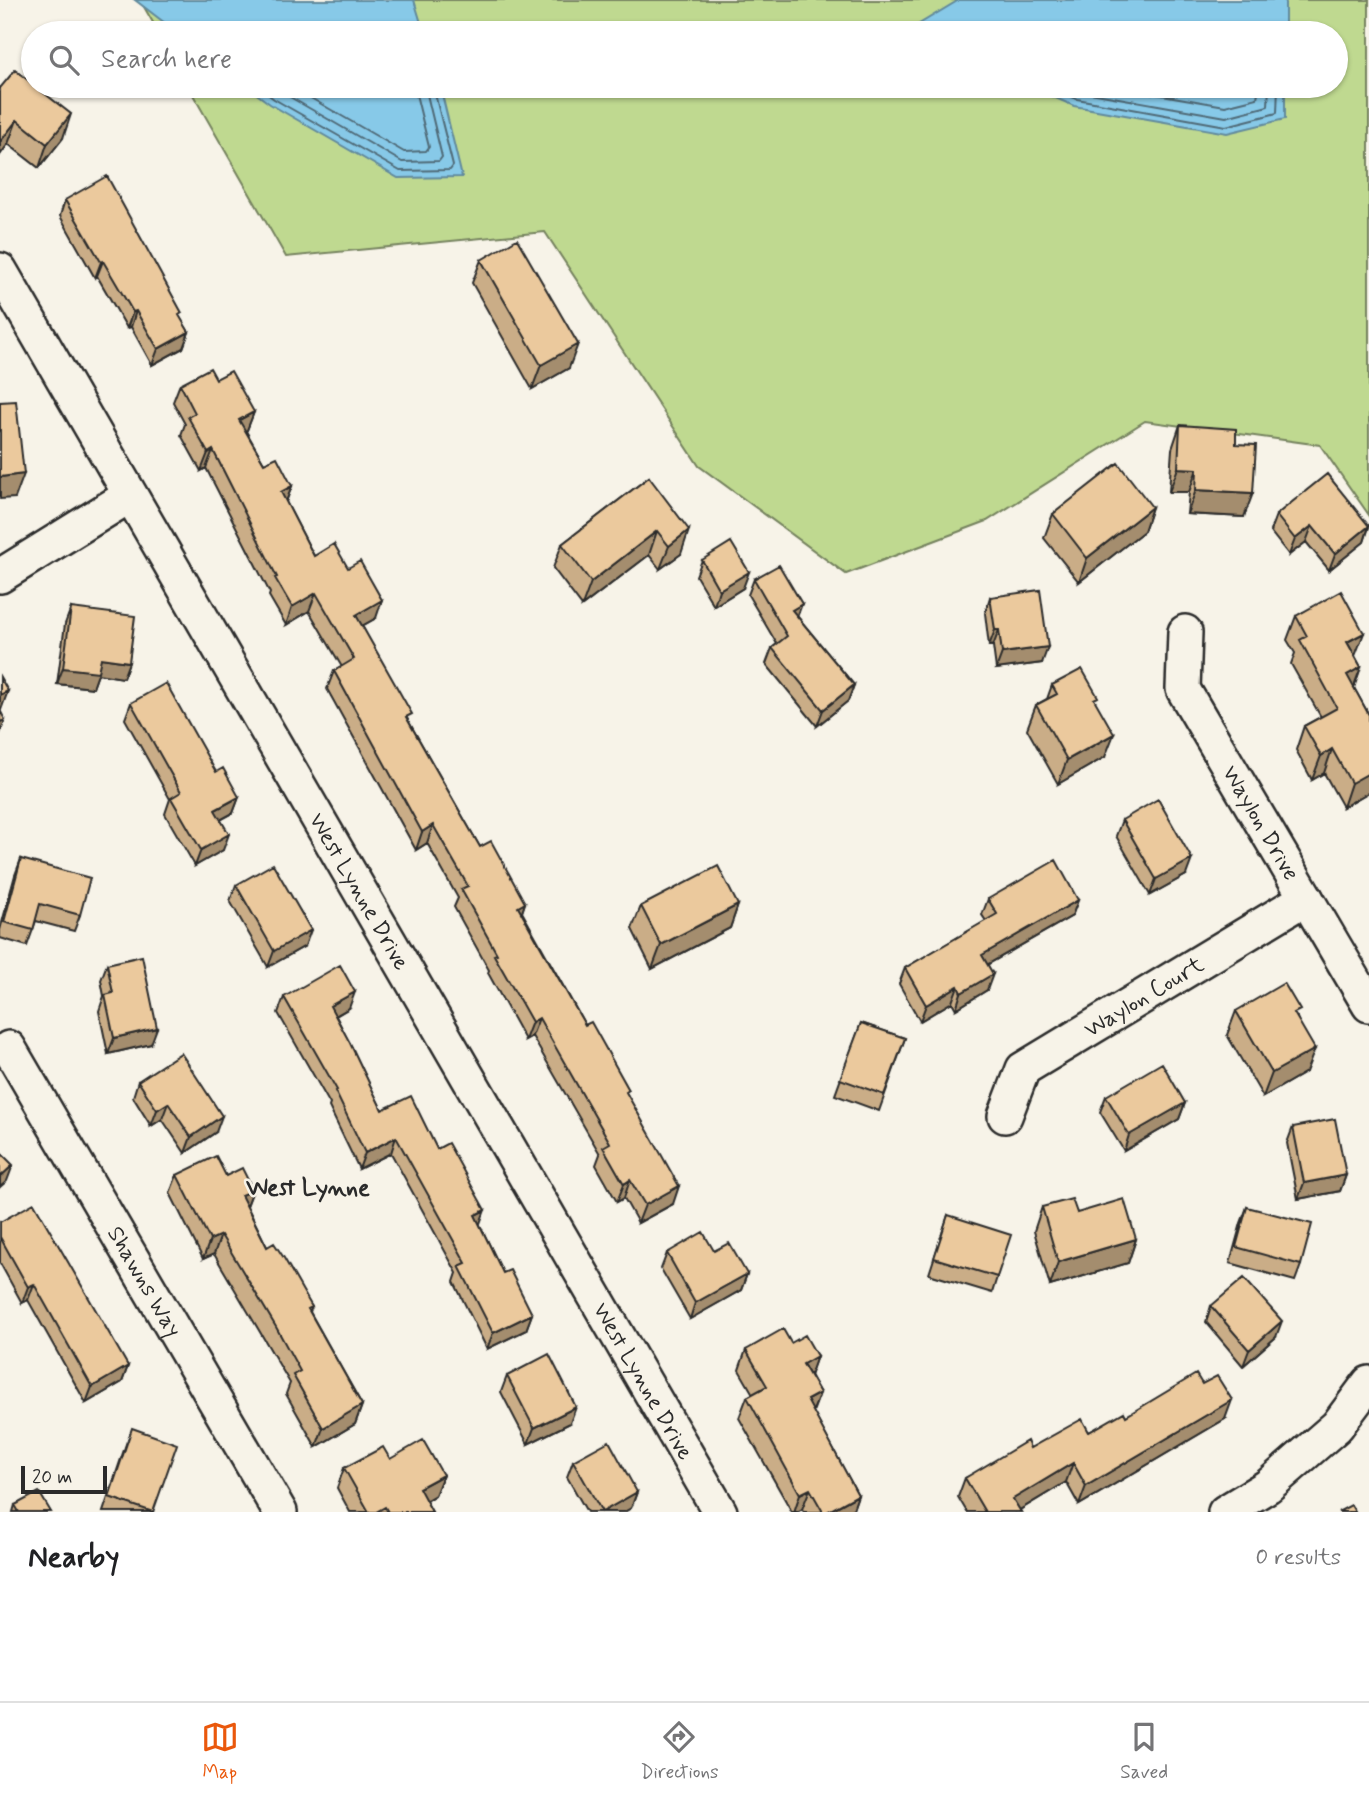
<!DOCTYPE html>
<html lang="en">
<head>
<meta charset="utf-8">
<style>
	body { margin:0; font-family:Mynerve,sans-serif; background:#f2f2f2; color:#202124 }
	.scale { position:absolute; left:21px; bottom:18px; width:86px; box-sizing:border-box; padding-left:7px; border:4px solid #2b2b2b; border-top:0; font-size:19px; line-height:24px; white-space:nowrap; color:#2b2b2b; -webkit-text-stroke:5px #f7f3e8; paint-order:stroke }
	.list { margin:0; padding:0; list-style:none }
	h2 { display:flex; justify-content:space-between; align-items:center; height:91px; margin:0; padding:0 28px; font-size:30px }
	h2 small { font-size:23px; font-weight:400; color:#757577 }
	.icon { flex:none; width:38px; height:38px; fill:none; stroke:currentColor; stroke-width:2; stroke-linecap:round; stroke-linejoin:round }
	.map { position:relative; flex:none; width:1369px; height:1512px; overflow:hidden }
	.search { position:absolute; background:#fff; box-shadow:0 2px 5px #0004; left:21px; right:21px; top:21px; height:77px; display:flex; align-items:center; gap:18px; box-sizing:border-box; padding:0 24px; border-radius:38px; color:#757577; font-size:26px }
	.sheet { height:189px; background:#fff }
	nav { display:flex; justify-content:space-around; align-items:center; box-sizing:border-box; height:98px; border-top:2px solid #e0e0e0; background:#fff; font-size:19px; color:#757577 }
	nav a { display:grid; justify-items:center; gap:4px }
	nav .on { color:#ea580c }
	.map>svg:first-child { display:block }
	.green { fill:#bfd990; stroke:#75825e; stroke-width:2 }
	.water { fill:#87c9e8; stroke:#628a9c; stroke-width:2 }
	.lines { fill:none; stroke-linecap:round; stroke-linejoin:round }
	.shore { stroke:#506a77; stroke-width:2 }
	.minor-casing { stroke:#2b2b2b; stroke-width:38 }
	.minor { stroke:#f7f3e8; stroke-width:33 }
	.wall { fill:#caad87; stroke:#2b2b2b; stroke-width:2 }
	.shaded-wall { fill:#a48d6e; stroke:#2b2b2b; stroke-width:2 }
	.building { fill:#ebc99d; stroke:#2b2b2b; stroke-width:2 }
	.labels { text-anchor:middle; stroke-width:5; stroke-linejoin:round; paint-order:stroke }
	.street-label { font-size:23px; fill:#2b2b2b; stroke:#f7f3e8 }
	.neighbourhood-label { font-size:24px; font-weight:bold; fill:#2b2b2b; stroke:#f7f3e8 }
</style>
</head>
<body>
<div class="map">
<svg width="1369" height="1512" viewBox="0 0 1369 1512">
	<rect width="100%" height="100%" fill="#f7f3e8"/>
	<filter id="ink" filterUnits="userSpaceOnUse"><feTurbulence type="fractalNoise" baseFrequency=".0143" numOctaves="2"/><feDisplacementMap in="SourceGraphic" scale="14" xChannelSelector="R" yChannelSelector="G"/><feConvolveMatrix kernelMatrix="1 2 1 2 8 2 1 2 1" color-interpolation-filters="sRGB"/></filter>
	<g filter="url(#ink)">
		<path class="green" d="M140 0H1369V515L1320 445 1145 421 987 521 846 574 699 466 545 232 286 257 188 86H1336V33H159Z"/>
		<path class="water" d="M135 0H414L424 33H178Z
			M959 0H1285V33L906 32Z
			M246 86H440L462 177 398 178 270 104Z
			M1028 86H1285V119L1227 133 1074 106Z"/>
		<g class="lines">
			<path class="shore" d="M257 86 274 99 400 171 450 170 453 166 433 86
				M271 86 402 162 439 161 442 157 425 86
				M290 86 404 152 426 151 429 147 414 86
				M1046 86 1077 99 1226 126 1277 113 1278 86
				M1067 86 1079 91 1226 117 1268 106 1269 86
				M1110 86 1225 106 1257 98 1259 86"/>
			<defs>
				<g id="minor">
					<path id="s1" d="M0 270 720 1512"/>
					<path d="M0 576 129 496"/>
					<path id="s2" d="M1185 632 1183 689 1369 1005"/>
					<path id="s3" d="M9 1048 280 1512"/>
					<path id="s4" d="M1005 1116 1023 1069 1306 898"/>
					<path d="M1225 1512 1268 1486 1337 1426 1369 1383"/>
				</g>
			</defs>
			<use href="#minor" class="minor-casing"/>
			<use href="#minor" class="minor"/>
		</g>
		<path class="wall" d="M0 88 63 138 39 168 8 144 0 155Z
			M65 200 180 318 189 332 183 348 152 365 131 327 127 328 97 276 95 278 60 216Z
			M481 260 569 368 532 389 472 283Z
			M216 379 254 412 247 430 246 431 264 463 292 486 286 502 314 556 376 618 362 626 409 722 480 847 525 903 522 912 585 1025 627 1095 673 1204 638 1223 624 1198 617 1202 596 1165 600 1154 532 1036 525 1040 488 973 489 970 454 907 458 898 427 843 416 850 327 689 334 671 342 667 309 611 286 625 269 596 270 593 206 468 201 471 181 435 185 424 173 402 180 384Z
			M1180 425 1236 444 1244 517 1187 514 1189 492H1169L1172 449Z
			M649 477 681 554 660 569 649 555 582 606 553 568 562 544Z
			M1152 507 1144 531 1079 582 1044 538 1053 514Z
			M1276 515 1369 526V527L1364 542 1329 570 1306 542 1289 555 1270 531Z
			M702 560 743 588 714 606 696 576Z
			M754 579 797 616 854 685 848 701 817 726 766 664 772 648 777 644 748 595Z
			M990 597 1042 663 996 669 993 646H989L985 613Z
			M71 608 129 662 123 678 98 674 93 688 57 684 65 624Z
			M1296 616 1355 656 1361 667 1354 688 1369 715V792L1343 807 1324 773 1312 780 1296 750 1304 726 1321 717 1291 664 1295 653 1287 640Z
			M1052 685 1105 757 1058 784 1027 729 1036 705 1047 699Z
			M131 703 216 772 239 797 233 813 220 820 223 850 195 866 165 814 170 799 125 719Z
			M1122 820 1186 875 1150 895 1116 836Z
			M21 859 80 915 74 931 36 921 27 946 0 938V930L15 875Z
			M236 885 305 946 268 967 230 901Z
			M988 899 1078 900 1072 916 987 965V990L956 1009 952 1002 920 1021 899 984 905 968 986 921 982 915Z
			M738 905 730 928 652 969 632 929 641 906Z
			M107 964 151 1044 108 1054 99 1011 104 996 101 980Z
			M284 997 349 1008 336 1016 382 1110 437 1149 480 1225 503 1273 532 1314 526 1330 487 1349 454 1282 457 1273 391 1153 359 1169 329 1107 330 1104 278 1013Z
			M1236 1011 1297 1017 1306 1072 1263 1097 1227 1035Z
			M861 1023 905 1038 879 1111 835 1095Z
			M138 1081 216 1132 185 1153 162 1119 151 1126 133 1097Z
			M1106 1096 1185 1103 1179 1119 1124 1151 1100 1112Z
			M1293 1127 1346 1175 1340 1191 1298 1199 1287 1143Z
			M177 1175 253 1190 247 1206 267 1247 312 1307 310 1312 362 1405 355 1424 316 1447 286 1394 290 1383 214 1254 203 1259 170 1193Z
			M1042 1207 1077 1213 1136 1239 1128 1263 1050 1286 1034 1231Z
			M1247 1207 1301 1265 1295 1281 1230 1263 1241 1223Z
			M948 1215 997 1277 992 1293 929 1274Z
			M0 1222 128 1366 122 1382 86 1403 28 1300 22 1303 0 1263Z
			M714 1251 747 1274 741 1290 690 1319 661 1269 667 1253Z
			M1211 1306 1276 1337 1243 1366 1206 1322Z
			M791 1343 817 1356 810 1375 820 1393 813 1412 858 1495 852 1512H804L802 1509 797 1512H792L739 1418 747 1397 753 1394 739 1370 746 1350Z
			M507 1376 570 1423 528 1444 501 1392Z
			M1126 1416 1225 1419 1079 1505 1066 1482 1020 1510 1021 1512H967L958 1497 965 1478 1030 1448 1089 1432Z
			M126 1444 153 1512H103Z
			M390 1459 443 1475 435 1495 426 1501 432 1512H350L337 1488 344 1468Z
			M573 1461 637 1492 631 1508 624 1512H587L567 1477Z
			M15 1505 51 1512H13Z"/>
		<path class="shaded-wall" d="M71 114 63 138 39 168 47 144Z
			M17 120 8 144 0 155V142Z
			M103 261 97 276 95 278 101 262Z
			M136 311 131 327 127 328 133 312Z
			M189 332 183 348 152 365 158 349Z
			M578 344 569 368 532 389 541 365Z
			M254 412 247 430 233 438 239 420Z
			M213 450 206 468 201 471 208 453Z
			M1178 468 1197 469 1189 492H1169Z
			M24 474 15 498 0 499V477Z
			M292 486 285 504 281 492Z
			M1196 490 1253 493 1244 517 1187 514Z
			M1152 507 1144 531 1079 582 1087 558Z
			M1312 526 1306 542 1289 555 1295 539Z
			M1369 526 1364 542 1329 570 1335 554Z
			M689 530 681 554 660 569 669 546Z
			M657 531 649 555 582 606 591 582Z
			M749 572 743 588 714 606 719 590Z
			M316 593 309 611 286 625 292 607Z
			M382 600 376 618 349 633 356 615Z
			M802 604 796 620 792 610Z
			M995 630H999L993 646H989Z
			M1364 633 1355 656 1347 642Z
			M1048 647 1042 663 996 669 1002 653Z
			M101 658 129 662 123 678 98 674 93 688 57 684 63 668Z
			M1361 667 1352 691 1347 675Z
			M854 685 848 701 817 726 823 710Z
			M8 691 1 710 0 711V695Z
			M5 720 0 734V722Z
			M1114 734 1105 757 1058 784 1067 760Z
			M1332 749 1324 773 1312 780 1321 756Z
			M1369 773V792L1343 807 1351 783Z
			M239 797 233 813 209 826 215 810Z
			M433 825 427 843 416 850 422 832Z
			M229 834 223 850 195 866 201 850Z
			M1192 859 1186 875 1150 895 1156 879Z
			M1078 900 1072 916 976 971 982 955Z
			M525 903 519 921 518 907Z
			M738 905 730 928 652 969 661 945Z
			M311 930 305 946 268 967 274 951Z
			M993 974 987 990 956 1009 961 993Z
			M958 986 952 1002 920 1021 926 1005Z
			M355 992 349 1008 324 1022 330 1006Z
			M539 1018 532 1036 525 1040 532 1022Z
			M157 1028 151 1044 108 1054 114 1038Z
			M1315 1049 1306 1072 1263 1097 1272 1073Z
			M168 1103 162 1119 151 1126 157 1110Z
			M1185 1103 1179 1119 1124 1151 1129 1135Z
			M222 1116 216 1132 185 1153 191 1137Z
			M396 1137 391 1153 359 1169 365 1153Z
			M13 1165 7 1181 0 1187V1177Z
			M1346 1175 1340 1191 1298 1199 1304 1183Z
			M630 1180 624 1198 617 1202 624 1184Z
			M679 1186 673 1204 638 1223 645 1205Z
			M253 1190 246 1208 241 1195Z
			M485 1210 479 1226 475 1215Z
			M221 1235 214 1254 203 1259 210 1240Z
			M1136 1239 1128 1263 1050 1286 1058 1262Z
			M747 1274 741 1290 690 1319 695 1303Z
			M34 1284 28 1300 22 1303 28 1287Z
			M532 1314 526 1330 487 1349 493 1333Z
			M1282 1321 1276 1337 1243 1366 1249 1350Z
			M817 1356 810 1376 803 1364Z
			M128 1366 122 1382 86 1403 92 1387Z
			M820 1393 812 1413 807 1400Z
			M1232 1400 1225 1419 1079 1505 1086 1486Z
			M362 1405 355 1424 316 1447 323 1428Z
			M576 1407 570 1423 528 1444 534 1428Z
			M1073 1463 1066 1482 1016 1512 1013 1499Z
			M443 1475 435 1495 411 1509 419 1488Z
			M810 1489 802 1509 797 1512H794L800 1494Z
			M637 1492 631 1508 624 1512H602Z
			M858 1495 852 1512H827Z"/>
		<path class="building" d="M15 70 33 84V86H35L71 114 47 144 17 120 0 142V88Z
			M107 176 182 313 179 315 189 332 158 349 136 311 133 312 103 261 101 262 65 200Z
			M517 239 578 344 541 365 481 260Z
			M210 368 216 379 231 371 254 412 239 420 264 463 277 457 292 486 281 492 314 556 334 544 348 568 360 561 382 600 356 615 412 714 406 717 480 847 491 841 525 903 518 907 585 1025 591 1022 629 1090 626 1092 679 1186 645 1205 630 1180 624 1184 603 1147 610 1143 539 1018 532 1022 494 955 497 954 461 889 468 886 433 825 422 832 334 671 354 659 316 593 292 607 275 578 277 577 213 450 208 453 188 417 195 413 180 384Z
			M16 401 24 474 0 477V402Z
			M1180 425 1236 429V444L1256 445 1253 493 1196 490 1197 469 1178 468Z
			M1118 463 1152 507 1087 558 1053 514Z
			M1327 474 1369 526 1335 554 1312 526 1295 539 1276 515Z
			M649 477 689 530 669 546 657 531 591 582 562 544Z
			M731 542 749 572 719 590 702 560Z
			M779 565 802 604 792 610 854 685 823 710 772 648 787 636 754 579Z
			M1040 590 1048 647 1002 653 999 630H995L990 597Z
			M1341 591 1364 633 1347 642 1361 667 1347 675 1369 715V773L1351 783 1332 749 1321 756 1304 726 1337 708 1300 640 1307 636 1296 616Z
			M71 608 135 616 129 662 101 658 98 672 63 668Z
			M1082 669 1098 697 1094 699 1114 734 1067 760 1036 705 1057 694 1052 685Z
			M0 677 8 691 0 695Z
			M166 683 216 772 223 768 239 797 215 810 229 834 201 850 171 798 181 792 131 703Z
			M0 710 5 720 0 722Z
			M1158 799 1192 859 1156 879 1122 820Z
			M21 859 90 878 80 915 40 904 33 930 4 922Z
			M1056 860 1078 900 982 955 993 974 961 993 958 986 926 1005 905 968 997 914 988 899Z
			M273 864 311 930 274 951 236 885Z
			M718 866 738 905 661 945 641 906Z
			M142 956 157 1028 114 1038 105 995 113 993 107 964Z
			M340 965 355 992 330 1006 350 1043 382 1110 411 1096 437 1149 448 1143 485 1210 475 1215 503 1273 510 1270 532 1314 493 1333 459 1266 466 1263 396 1137 365 1153 335 1091 337 1090 284 997Z
			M1284 983 1300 1010 1294 1013 1315 1049 1272 1073 1236 1011Z
			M861 1023 905 1038 884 1095 840 1079Z
			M181 1053 222 1116 191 1137 168 1103 157 1110 138 1081Z
			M1162 1063 1185 1103 1129 1135 1106 1096Z
			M1335 1119 1346 1175 1304 1183 1293 1127Z
			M0 1152 13 1165 0 1177Z
			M216 1156 226 1176 242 1168 253 1190 241 1195 267 1247 274 1243 284 1258 312 1307 308 1309 362 1405 323 1428 293 1375 300 1371 276 1327 221 1235 210 1240 177 1175Z
			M1072 1199 1077 1213 1124 1199 1136 1239 1058 1262 1042 1207Z
			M34 1203 128 1366 92 1387 34 1284 28 1287 0 1237V1222Z
			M1247 1207 1312 1224 1301 1265 1236 1247Z
			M948 1215 1011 1235 997 1277 934 1258Z
			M703 1232 714 1251 729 1243 747 1274 695 1303 667 1253Z
			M1244 1278 1282 1321 1249 1350 1211 1306Z
			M783 1329 791 1343 805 1335 817 1356 803 1364 820 1393 807 1400 858 1495 827 1512H823L810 1489 800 1494 747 1397 767 1386 746 1350Z
			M549 1354 576 1407 534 1428 507 1376Z
			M1196 1374 1202 1384 1217 1376 1232 1400 1086 1486 1073 1463 1013 1499 1021 1512H985L965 1478 1027 1441 1030 1448 1082 1419 1089 1432 1124 1412 1126 1416Z
			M132 1428 177 1444 153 1512 109 1497Z
			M423 1440 443 1475 419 1488 432 1512H388L385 1507 376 1512H369L344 1468 383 1447 390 1459Z
			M609 1441 637 1492 602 1512 573 1461Z
			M39 1492 51 1512H19L15 1505Z
			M1351 1505 1355 1512H1338Z"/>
	</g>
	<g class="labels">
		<g class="street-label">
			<text dy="8" stroke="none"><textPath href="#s2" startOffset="212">Waylon Drive</textPath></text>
			<text dy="8" stroke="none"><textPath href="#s1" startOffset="718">West Lynne Drive</textPath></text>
			<text dy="8" stroke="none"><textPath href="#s4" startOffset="191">Waylon Court</textPath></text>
			<text dy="8" stroke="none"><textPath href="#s3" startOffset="270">Shawns Way</textPath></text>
			<text dy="8" stroke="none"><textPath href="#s1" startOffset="1284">West Lynne Drive</textPath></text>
		</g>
		<g class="neighbourhood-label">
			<text x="308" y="1195">West Lynne</text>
		</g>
	</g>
</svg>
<div class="scale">20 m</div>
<div class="search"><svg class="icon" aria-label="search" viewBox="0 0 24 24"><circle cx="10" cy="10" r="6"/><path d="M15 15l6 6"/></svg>Search here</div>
</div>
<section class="sheet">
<h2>Nearby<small>0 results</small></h2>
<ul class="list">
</ul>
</section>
<nav>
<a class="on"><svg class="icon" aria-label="map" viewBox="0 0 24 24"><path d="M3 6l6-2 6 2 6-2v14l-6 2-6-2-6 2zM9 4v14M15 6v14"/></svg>Map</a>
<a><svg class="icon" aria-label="directions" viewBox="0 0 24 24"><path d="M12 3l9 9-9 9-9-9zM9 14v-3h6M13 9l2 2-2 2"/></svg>Directions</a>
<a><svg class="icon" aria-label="saved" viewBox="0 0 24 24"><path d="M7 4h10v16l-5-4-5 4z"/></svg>Saved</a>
</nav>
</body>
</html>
